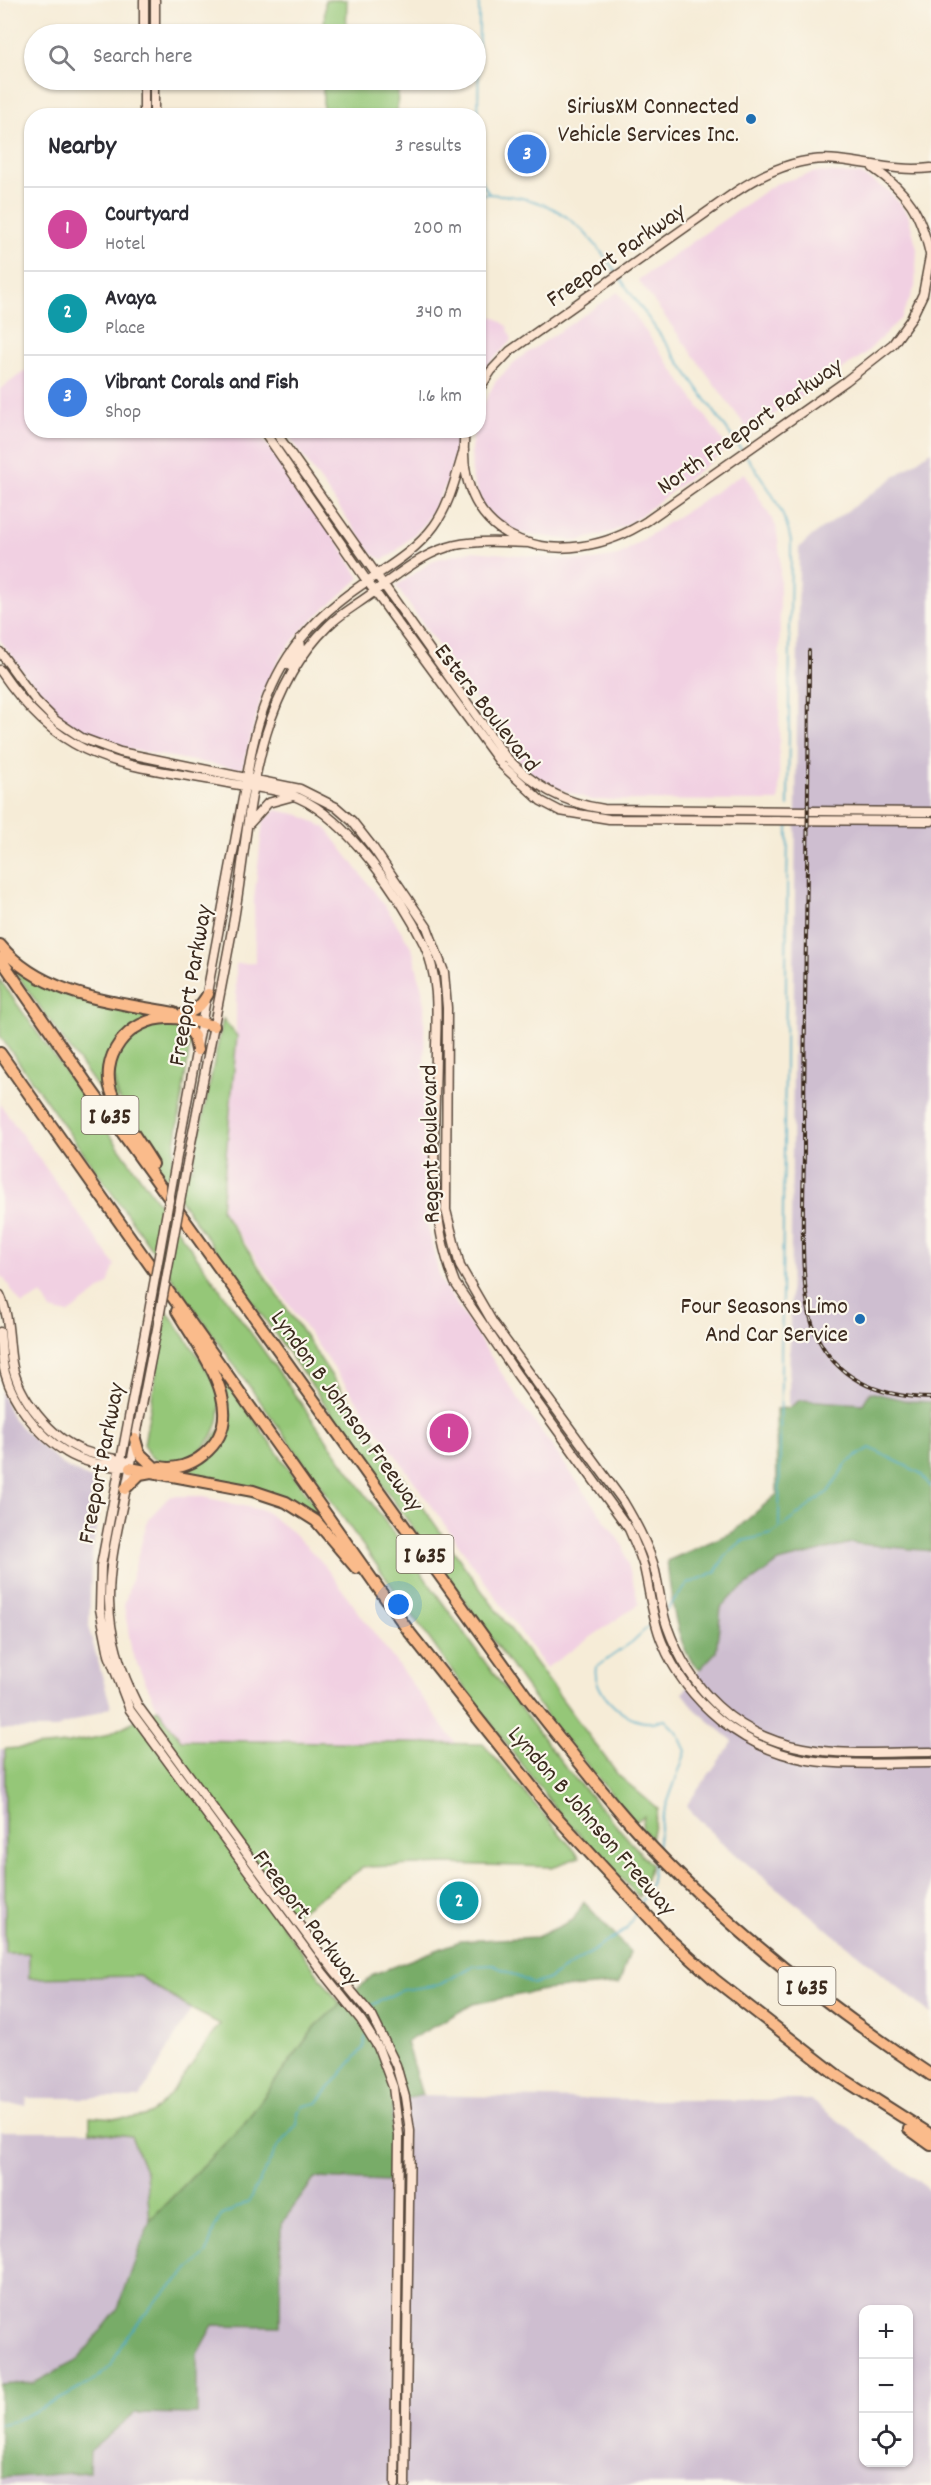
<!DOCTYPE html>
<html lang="en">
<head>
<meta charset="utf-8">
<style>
	body { margin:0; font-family:Dekko,sans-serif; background:#f7f7f7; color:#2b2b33 }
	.controls { position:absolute; right:18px; bottom:18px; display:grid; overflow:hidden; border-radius:12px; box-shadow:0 2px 4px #0004 }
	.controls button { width:54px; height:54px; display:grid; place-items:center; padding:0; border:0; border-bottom:2px solid #e1e1e2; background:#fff; color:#2b2b33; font:30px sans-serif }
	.you { position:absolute; left:399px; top:1605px; width:21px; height:21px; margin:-15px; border:4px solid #fff; border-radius:50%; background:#1a73e8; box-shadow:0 0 0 9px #1a73e833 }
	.badge { display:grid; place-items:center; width:39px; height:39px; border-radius:50%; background:#db2777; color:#fff; font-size:20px; font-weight:700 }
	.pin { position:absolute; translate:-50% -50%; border:3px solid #fff; box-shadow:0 2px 6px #0006 }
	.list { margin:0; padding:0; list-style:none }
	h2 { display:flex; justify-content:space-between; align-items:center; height:78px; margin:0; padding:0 24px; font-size:26px }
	h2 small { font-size:20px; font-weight:400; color:#7c7c81 }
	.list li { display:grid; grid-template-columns:39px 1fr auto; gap:18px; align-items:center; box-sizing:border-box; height:84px; padding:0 24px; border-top:2px solid #e1e1e2 }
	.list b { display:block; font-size:22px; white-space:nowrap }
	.list p { margin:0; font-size:20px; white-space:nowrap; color:#7c7c81 }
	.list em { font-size:20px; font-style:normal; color:#7c7c81 }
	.icon { flex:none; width:33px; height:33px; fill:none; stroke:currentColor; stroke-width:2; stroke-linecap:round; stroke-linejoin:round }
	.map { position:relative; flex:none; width:931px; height:2485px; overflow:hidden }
	.search { position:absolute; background:#fff; box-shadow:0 2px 4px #0004; left:24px; top:24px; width:462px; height:66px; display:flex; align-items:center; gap:15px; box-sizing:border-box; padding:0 21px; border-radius:33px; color:#7c7c81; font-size:22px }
	.panel { position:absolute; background:#fff; box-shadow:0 2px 4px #0004; left:24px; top:108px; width:462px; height:330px; border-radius:24px }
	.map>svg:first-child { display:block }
	.built { fill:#f1d0e2 }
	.industrial { fill:#cebed0; fill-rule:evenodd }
	.green { fill:#95c778; stroke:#68784b; stroke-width:1.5 }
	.forest { fill:#78ac68; stroke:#5a6b43; stroke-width:1.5 }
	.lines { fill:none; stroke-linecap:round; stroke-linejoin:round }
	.stream { stroke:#47a8c6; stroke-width:1.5 }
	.secondary-casing { stroke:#57473a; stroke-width:11 }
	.highway-casing { stroke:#57473a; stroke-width:14 }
	.secondary { stroke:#fde4d1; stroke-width:8 }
	.highway { stroke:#fabb8b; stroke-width:10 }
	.rail-casing { stroke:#3b2a1e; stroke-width:4 }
	.rail { stroke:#fbf7ec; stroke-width:1.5; stroke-dasharray:4.5; stroke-linecap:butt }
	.secondary-bridge-casing { stroke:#57473a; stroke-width:11; stroke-linecap:butt }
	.secondary-bridge { stroke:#fde4d1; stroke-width:8 }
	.poi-dot { fill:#1f6fb2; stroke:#fbf7ec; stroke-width:2 }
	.labels { text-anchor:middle; stroke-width:4.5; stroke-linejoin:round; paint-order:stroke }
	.shield { fill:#fbf7ec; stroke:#75685c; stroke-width:1.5 }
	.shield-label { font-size:22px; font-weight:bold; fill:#3b2a1e }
	.poi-label { font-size:24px; fill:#3b2a1e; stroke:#fbf7ec; text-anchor:end }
	.street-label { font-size:24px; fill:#3b2a1e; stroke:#fbf7ec }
</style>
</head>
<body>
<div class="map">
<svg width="931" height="2485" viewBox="0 0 931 2485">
	<rect width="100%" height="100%" fill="#fbf7ec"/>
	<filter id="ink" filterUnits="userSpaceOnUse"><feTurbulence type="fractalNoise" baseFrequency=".0167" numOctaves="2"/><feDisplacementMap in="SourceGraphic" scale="12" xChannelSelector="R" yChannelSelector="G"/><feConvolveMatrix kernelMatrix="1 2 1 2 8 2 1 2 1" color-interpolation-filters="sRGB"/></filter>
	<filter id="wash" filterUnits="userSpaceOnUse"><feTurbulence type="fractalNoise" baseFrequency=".008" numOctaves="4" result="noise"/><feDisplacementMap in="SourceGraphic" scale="24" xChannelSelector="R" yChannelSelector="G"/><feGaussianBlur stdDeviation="1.35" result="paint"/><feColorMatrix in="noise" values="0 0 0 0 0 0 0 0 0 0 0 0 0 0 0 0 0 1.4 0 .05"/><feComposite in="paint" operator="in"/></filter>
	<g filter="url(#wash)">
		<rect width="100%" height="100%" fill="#f6ecd7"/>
		<path class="built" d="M816 172 860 174 889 191 908 214 917 249 915 287 901 318 865 354 749 431 638 280 775 184Z
			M618 292 728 448 633 521 612 532 577 541 524 534 499 524 483 506 472 477 471 448 474 431 478 430 479 413 495 382 517 360Z
			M479 316 495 317 507 326 512 340 479 374Z
			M31 367 32 430 257 431 340 545 360 578 304 627 281 656 263 692 243 767 239 769 132 750 98 739 66 721 44 701 0 640V389Z
			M285 431H459L449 479 424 525 392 555 383 559 373 555Z
			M744 473 776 526 780 555 779 801 592 800 556 788 535 776 523 766 396 586 434 560 471 551 588 561 618 556Z
			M276 810 300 815 326 828 385 906 412 948 424 998 426 1219 440 1279 521 1403 623 1546 639 1604 546 1668 222 1210 236 1040V964L255 963 254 900 263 821Z
			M0 1104 115 1265 108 1284 68 1314 51 1310 42 1294 22 1305 0 1273Z
			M170 1496H199L265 1511 292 1532 321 1561 457 1745 181 1740 158 1709 132 1653 124 1606 148 1519Z"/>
		<path class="industrial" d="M931 451V1402L908 1401 870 1392 863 1404 800 1400 789 1408 799 548 812 536Z
			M0 1391 13 1419 37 1443 63 1465 102 1485 91 1563 89 1630 111 1707 54 1729H0Z
			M850 1543 931 1551V2014L723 1844 686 1806 733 1741 696 1710 683 1693 700 1669 716 1652 721 1608 729 1598 779 1562Z
			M0 1749H5V1953H30L29 1978 139 1976 191 2009 140 2098H27L26 2105H0Z
			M422 2095 625 2100H811L931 2191V2485H0V2478L88 2472 90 2451 135 2412 197 2414V2354L213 2325H280L281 2224 315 2178 393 2102ZM864 2310H908V2462H864Z
			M0 2131H90L131 2136 146 2173 150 2220 118 2309 78 2360 34 2383 0 2385Z"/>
		<path class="green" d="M325 0H347L346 34H324Z
			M323 80 398 86 397 115H323Z
			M2 954 31 977 162 1013 110 1053 120 1119Z
			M0 980 487 1665 570 1773 651 1865 639 1897 559 1813 465 1689 0 1036Z
			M223 1019 237 1036 221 1210 339 1387 474 1580 618 1775 658 1809 651 1838 642 1829 644 1816 635 1822 550 1721 197 1224C175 1191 112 1109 114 1072 114 1054 124 1044 136 1033 148 1022 169 1020 183 1027L191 1038 172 1165 192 1169Z
			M167 1311C179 1330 208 1366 215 1385 240 1451 154 1487 144 1444Z
			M215 1365 334 1532 331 1533 312 1514 163 1470 196 1463 228 1419 226 1390 213 1367Z
			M158 1709 181 1740 483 1744 580 1857 552 1867 446 1864 364 1867 281 1924 340 2004 316 2026 243 2125 150 2220 146 2173 131 2136 90 2131V2116C108 2117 130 2121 147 2115 168 2107 203 2045 220 2024L191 2009 139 1976 29 1978V1953H5V1749L58 1745 105 1736Z"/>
		<path class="forest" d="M870 1392 908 1401 931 1402V1551L851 1543 779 1562 729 1598 721 1608 716 1652 700 1669C676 1654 670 1588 667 1561L733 1532 777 1494 776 1409 789 1408 800 1400 863 1404Z
			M584 1902 630 1952 619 1984 544 1990 473 2004 406 2042 422 2095 393 2102 388 2181 315 2178 281 2224 280 2326 213 2325 197 2354V2414L135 2413 90 2451 89 2472 0 2478V2385L34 2383 78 2360 118 2309 150 2220 243 2125 316 2026 374 1974 460 1941 537 1937 573 1920Z"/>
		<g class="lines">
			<path class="stream" d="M478 152 479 0
				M478 175 489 194
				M478 194C549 194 577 216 616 272
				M620 278 742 451
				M747 457C766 484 784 508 791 541L788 806
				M779 1526 788 823
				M667 1609 688 1584 715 1572 727 1554 742 1541 772 1534 828 1492 848 1462 870 1448 920 1473 931 1487
				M652 1623 632 1642 596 1667C591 1690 623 1721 646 1722 652 1723 659 1721 665 1720L677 1732 686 1751 662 1818 657 1846
				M641 1903 650 1885 655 1856
				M371 2010 372 2005 402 1990 439 1985 473 1966 493 1965 533 1984 547 1980 626 1930 637 1910
				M0 2424 15 2421 66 2396 95 2380 111 2366 122 2343 155 2302 207 2253 214 2229 221 2216 248 2202 277 2148 297 2125 298 2112 304 2106 317 2103 363 2048 366 2035"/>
		</g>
	</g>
	<g filter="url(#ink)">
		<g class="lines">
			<defs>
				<path id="secondary" d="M144 34V0
					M155 34V0
					M144 116V80
					M154 116V80
					M873 168C909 193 920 212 930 254
					M478 391 491 371 510 351 737 191C768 170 801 156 838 160 870 163 898 172 931 168
					M263 430 367 581 502 765 541 801 560 811 609 819 931 821
					M274 430 505 756C534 786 562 803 604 809L931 812
					M465 430C451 548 564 575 647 521L846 381 893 344 911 319 923 294 931 251
					M0 652 36 701 55 720 82 738 120 752 300 789 336 807 352 821 374 849 427 927 444 972 447 1008 446 1210 460 1266 493 1323 623 1501C635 1521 646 1541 653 1563 659 1584 660 1606 667 1626 689 1688 734 1736 803 1748 844 1756 889 1752 931 1752
					M290 666 301 648 300 639
					M0 670C67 769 125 763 233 784 255 788 279 789 299 798 347 819 402 898 424 944 439 976 437 1012 436 1046 436 1125 425 1208 455 1283L516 1373 629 1529C634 1541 640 1553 644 1567 650 1592 652 1618 662 1642 687 1703 743 1749 808 1760 844 1766 894 1763 931 1763
					M250 823 268 803 290 797
					M177 1156 252 749C268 676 297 629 360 586 386 568 415 552 434 526 450 504 456 476 464 450
					M186 1169C202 1085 219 1002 234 919 251 819 251 701 328 626 342 612 360 603 375 591 439 543 450 539 530 543
					M0 1295C10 1317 8 1340 12 1363 18 1398 51 1438 84 1451 97 1456 111 1458 125 1461
					M148 1317 101 1566 100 1609 109 1655 130 1710 324 1974 361 2020 378 2047 393 2087 399 2135 395 2485
					M157 1329C147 1378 138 1426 129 1474 110 1567 92 1615 138 1706L320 1953 372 2016 396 2065 405 2097 410 2131 405 2485
					M0 1332C2 1346 1 1359 5 1373 13 1403 39 1436 66 1452 82 1462 104 1466 123 1467"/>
				<path id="highway" d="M0 945C41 996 114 1002 174 1013
					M0 958 90 1088 527 1697C563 1742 598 1788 637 1831 723 1925 825 2005 931 2075
					M181 1015C195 1012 201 1006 208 994
					M181 1019 194 1036 197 1050
					M0 1053 410 1633 553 1813 668 1938 715 1980 837 2075 931 2135
					M153 1164C140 1142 122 1120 113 1096 97 1058 128 1018 168 1018 183 1017 199 1023 214 1026
					M135 1439 139 1453 153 1466
					M160 1467C175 1470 191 1465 203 1455 254 1415 200 1351 177 1311
					M130 1468 253 1491 286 1502 316 1521 356 1568
					M125 1489 140 1474 151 1472
					M909 2129 931 2145"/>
			</defs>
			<use href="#secondary" class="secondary-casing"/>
			<use href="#highway" class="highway-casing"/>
			<use href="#secondary" class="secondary"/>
			<use href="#highway" class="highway"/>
			<defs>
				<path id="rail" d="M809 651C809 817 804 983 804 1149 804 1197 797 1292 816 1334 837 1381 882 1397 931 1398"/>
			</defs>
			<use href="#rail" class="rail-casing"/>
			<use href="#rail" class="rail"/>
			<defs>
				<path id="secondary-bridge" d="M148 1317 177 1156
					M157 1329 186 1169"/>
			</defs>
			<use href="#secondary-bridge" class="secondary-bridge-casing"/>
			<use href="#secondary-bridge" class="secondary-bridge"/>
		</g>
	</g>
	<g class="poi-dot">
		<circle cx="751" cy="119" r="6"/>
		<circle cx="860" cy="1319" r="6"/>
	</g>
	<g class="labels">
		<g class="shield">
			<rect x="81.5" y="1096" width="57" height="38" rx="4.5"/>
			<rect x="396.5" y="1535" width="57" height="38" rx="4.5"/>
			<rect x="778.5" y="1967" width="57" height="38" rx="4.5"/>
		</g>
		<g class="shield-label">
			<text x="110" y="1123">I 635</text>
			<text x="425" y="1562">I 635</text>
			<text x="807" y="1994">I 635</text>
		</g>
		<g class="poi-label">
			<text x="739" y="113">SiriusXM Connected<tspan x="739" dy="28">Vehicle Services Inc.</tspan></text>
			<text x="848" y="1313">Four Seasons Limo<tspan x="848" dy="28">And Car Service</tspan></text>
		</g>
		<g class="street-label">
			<text transform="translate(615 254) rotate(-35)" y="8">Freeport Parkway</text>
			<text transform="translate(749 425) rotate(-35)" y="8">North Freeport Parkway</text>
			<text transform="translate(488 707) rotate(52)" y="8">Esters Boulevard</text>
			<text transform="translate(189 985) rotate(-80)" y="8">Freeport Parkway</text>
			<text transform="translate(429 1144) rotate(-91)" y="8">Regent Boulevard</text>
			<text transform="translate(348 1410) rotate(54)" y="8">Lyndon B Johnson Freeway</text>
			<text transform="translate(100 1463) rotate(-79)" y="8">Freeport Parkway</text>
			<text transform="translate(593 1820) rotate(49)" y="8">Lyndon B Johnson Freeway</text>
			<text transform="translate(308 1917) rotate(53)" y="8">Freeport Parkway</text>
		</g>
	</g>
</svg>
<div class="controls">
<button>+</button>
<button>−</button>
<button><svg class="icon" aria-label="locate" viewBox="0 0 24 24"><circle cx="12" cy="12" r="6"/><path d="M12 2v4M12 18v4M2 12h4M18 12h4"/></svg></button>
</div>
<div class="you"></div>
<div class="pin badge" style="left:449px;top:1433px;background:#d1479c">1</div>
<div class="pin badge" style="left:459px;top:1901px;background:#0f9aa8">2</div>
<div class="pin badge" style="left:527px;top:154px;background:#3f7fe0">3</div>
<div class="search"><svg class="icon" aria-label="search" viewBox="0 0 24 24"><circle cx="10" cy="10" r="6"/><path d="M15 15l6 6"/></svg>Search here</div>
<section class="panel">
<h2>Nearby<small>3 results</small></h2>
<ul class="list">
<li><span class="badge" style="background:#d1479c">1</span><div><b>Courtyard</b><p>Hotel</p></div><em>200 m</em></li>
<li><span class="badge" style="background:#0f9aa8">2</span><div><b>Avaya</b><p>Place</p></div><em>340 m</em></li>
<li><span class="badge" style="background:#3f7fe0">3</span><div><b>Vibrant Corals and Fish</b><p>Shop</p></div><em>1.6 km</em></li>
</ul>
</section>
</div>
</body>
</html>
